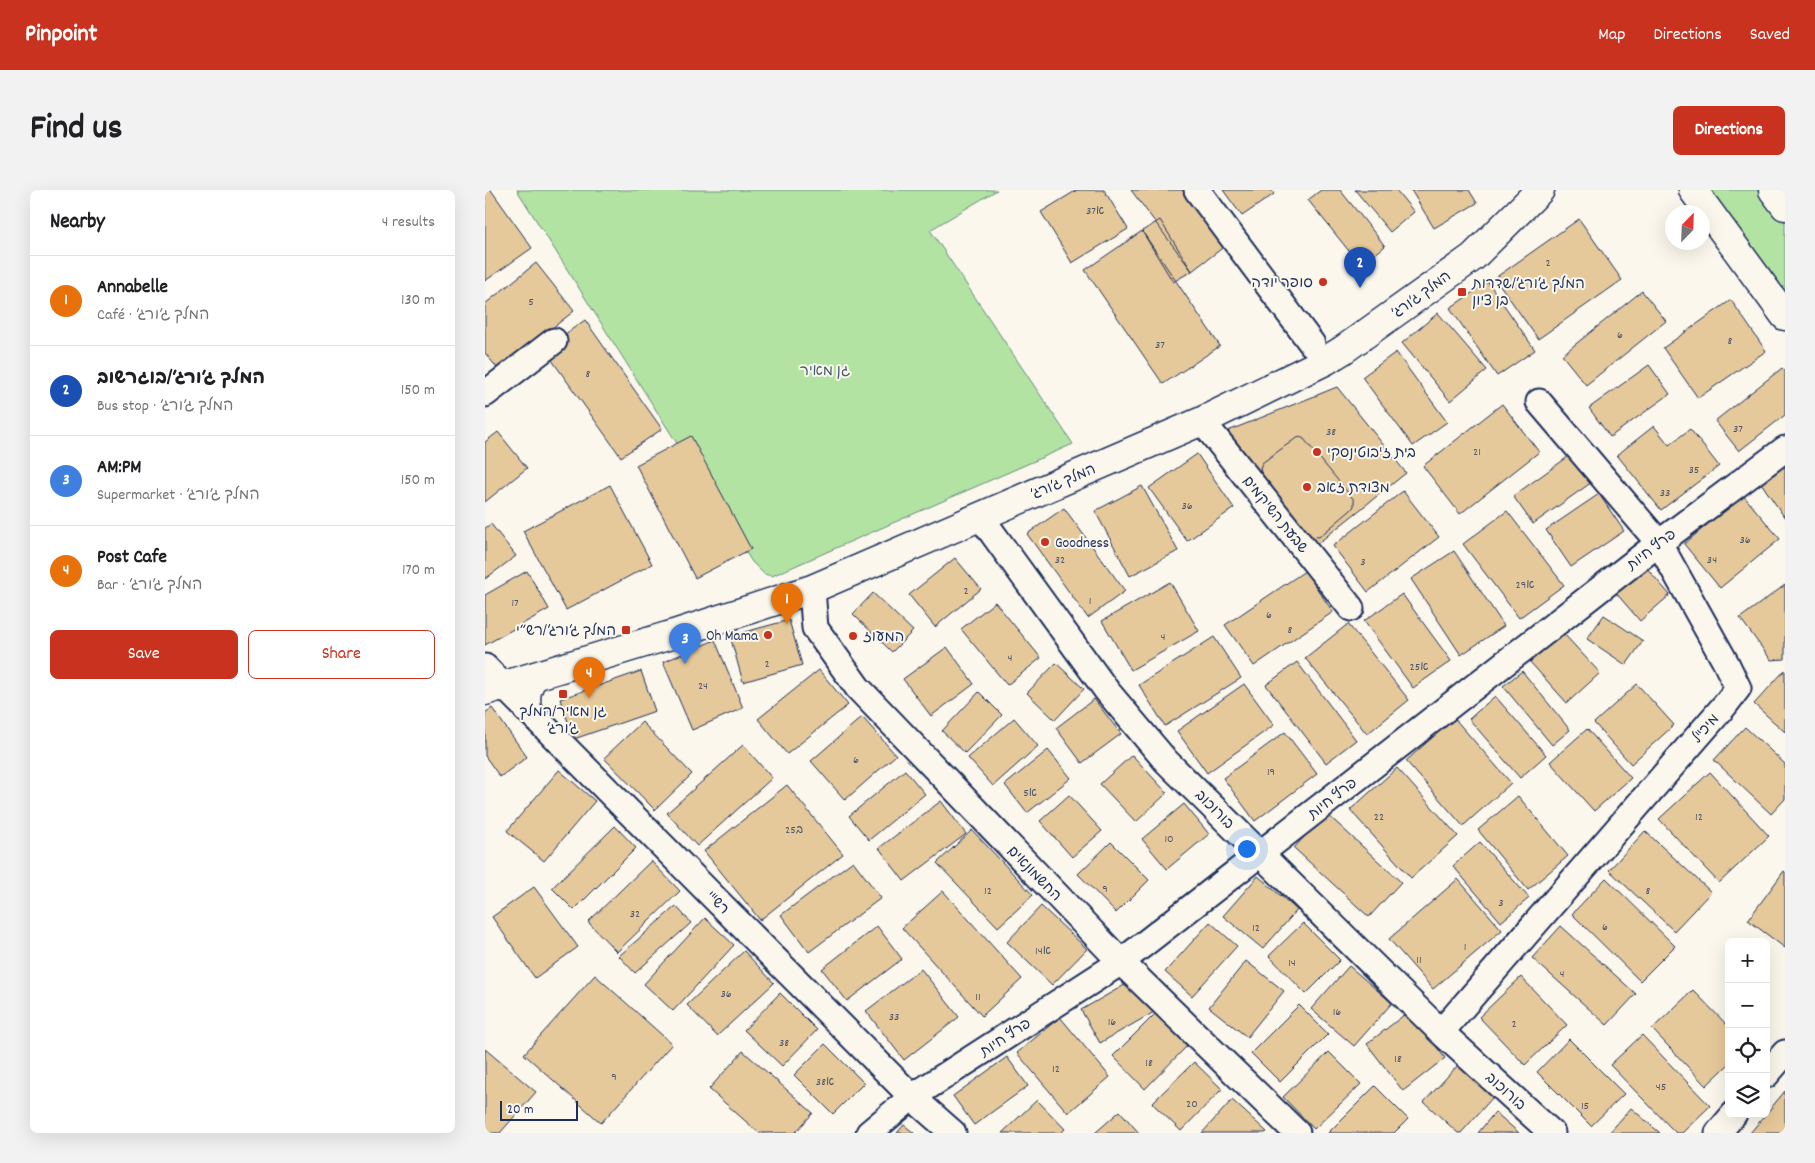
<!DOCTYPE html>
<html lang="en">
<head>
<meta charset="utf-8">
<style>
	body { margin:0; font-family:Dekko,"Playpen Sans Hebrew",sans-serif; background:#f2f2f2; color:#202124 }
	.controls { position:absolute; right:15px; bottom:15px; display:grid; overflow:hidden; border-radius:8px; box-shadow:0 5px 20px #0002 }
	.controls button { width:45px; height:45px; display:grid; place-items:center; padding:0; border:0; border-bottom:1px solid #e0e0e0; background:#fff; color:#202124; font:25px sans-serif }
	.compass { position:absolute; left:1180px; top:15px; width:45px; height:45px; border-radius:50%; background:#fff; box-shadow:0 5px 20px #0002; rotate:23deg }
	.scale { position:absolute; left:15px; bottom:12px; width:78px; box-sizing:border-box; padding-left:5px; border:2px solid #1b2f5e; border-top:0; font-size:14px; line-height:18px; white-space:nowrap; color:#1b2f5e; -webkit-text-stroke:4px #fbf7ec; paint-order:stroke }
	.you { position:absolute; left:761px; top:658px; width:18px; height:18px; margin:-12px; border:4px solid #fff; border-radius:50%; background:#1a73e8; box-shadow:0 0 0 8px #1a73e833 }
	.badge { display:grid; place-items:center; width:32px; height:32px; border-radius:50%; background:#c8321e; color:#fff; font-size:16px; font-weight:700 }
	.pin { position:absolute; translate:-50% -41px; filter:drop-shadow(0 1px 2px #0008) }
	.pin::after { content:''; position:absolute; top:26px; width:18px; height:15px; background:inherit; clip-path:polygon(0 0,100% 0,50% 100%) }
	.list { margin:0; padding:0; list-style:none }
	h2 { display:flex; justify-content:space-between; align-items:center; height:65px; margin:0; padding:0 20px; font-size:21px }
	h2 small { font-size:16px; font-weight:400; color:#757577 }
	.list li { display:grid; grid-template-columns:32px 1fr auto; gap:15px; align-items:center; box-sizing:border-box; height:90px; padding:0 20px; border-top:1px solid #e0e0e0 }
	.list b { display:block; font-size:19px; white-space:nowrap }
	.list p { margin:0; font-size:16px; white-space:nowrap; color:#757577 }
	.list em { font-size:16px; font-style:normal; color:#757577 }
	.actions { display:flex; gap:10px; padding:15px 20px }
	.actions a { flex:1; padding:11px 0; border:1px solid #c8321e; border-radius:8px; text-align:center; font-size:18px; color:#c8321e }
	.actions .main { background:#c8321e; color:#fff }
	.icon { flex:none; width:28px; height:28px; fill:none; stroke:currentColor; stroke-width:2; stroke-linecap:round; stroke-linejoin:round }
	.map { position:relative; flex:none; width:1300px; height:943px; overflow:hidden; border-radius:8px }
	header { display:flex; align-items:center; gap:30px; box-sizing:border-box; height:70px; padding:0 25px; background:#c8321e; color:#fff }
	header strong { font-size:24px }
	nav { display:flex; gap:28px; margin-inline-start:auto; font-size:18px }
	.intro { display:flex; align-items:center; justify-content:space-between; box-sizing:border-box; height:120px; padding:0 30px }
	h1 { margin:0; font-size:35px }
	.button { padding:12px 22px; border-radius:8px; background:#c8321e; color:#fff; font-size:18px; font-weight:700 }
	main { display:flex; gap:30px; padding:0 30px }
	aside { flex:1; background:#fff; border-radius:8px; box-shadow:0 5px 20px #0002 }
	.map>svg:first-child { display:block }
	.green { fill:#b3e3a3; stroke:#678980 }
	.building { fill:#e6c99a; stroke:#1b2f5e }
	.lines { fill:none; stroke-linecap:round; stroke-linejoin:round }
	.street-casing { stroke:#1b2f5e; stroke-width:29 }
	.secondary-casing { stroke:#1b2f5e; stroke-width:31 }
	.street { stroke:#fbf7ec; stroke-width:25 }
	.secondary { stroke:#fbf7ec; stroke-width:28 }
	.poi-dot { fill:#c8321e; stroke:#fbf7ec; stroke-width:2 }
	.labels { text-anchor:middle; stroke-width:4; stroke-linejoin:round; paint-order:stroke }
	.number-label { font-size:12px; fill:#4e566d }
	.poi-label { font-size:15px; fill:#1b2f5e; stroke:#fbf7ec; text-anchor:start }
	.street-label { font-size:15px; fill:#1b2f5e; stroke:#fbf7ec }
	.park-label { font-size:15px; fill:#415c6f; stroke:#fbf7ec }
</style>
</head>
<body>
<header>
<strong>Pinpoint</strong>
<nav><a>Map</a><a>Directions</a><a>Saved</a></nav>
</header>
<div class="intro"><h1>Find us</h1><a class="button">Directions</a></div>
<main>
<aside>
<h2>Nearby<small>4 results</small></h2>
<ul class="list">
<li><span class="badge" style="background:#e8710a">1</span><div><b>Annabelle</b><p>Café · המלך ג׳ורג׳</p></div><em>130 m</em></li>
<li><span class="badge" style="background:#1a4fb4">2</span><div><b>המלך ג׳ורג׳/בוגרשוב</b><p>Bus stop · המלך ג׳ורג׳</p></div><em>150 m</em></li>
<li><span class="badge" style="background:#3f7fe0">3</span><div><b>AM:PM</b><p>Supermarket · המלך ג׳ורג׳</p></div><em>150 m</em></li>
<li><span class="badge" style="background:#e8710a">4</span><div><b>Post Cafe</b><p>Bar · המלך ג׳ורג׳</p></div><em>170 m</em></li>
</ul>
<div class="actions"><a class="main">Save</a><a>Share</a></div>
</aside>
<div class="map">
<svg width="1300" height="943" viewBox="0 0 1300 943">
	<rect width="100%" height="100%" fill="#fbf7ec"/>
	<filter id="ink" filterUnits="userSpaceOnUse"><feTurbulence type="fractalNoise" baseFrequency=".02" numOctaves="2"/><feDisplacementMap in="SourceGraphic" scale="10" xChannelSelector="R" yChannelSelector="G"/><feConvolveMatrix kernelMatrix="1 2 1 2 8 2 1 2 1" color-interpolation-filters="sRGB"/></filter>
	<g filter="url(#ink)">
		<path class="green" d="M32 0H512L445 40 588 254 287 386 279 384 267 372Z
			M1216 0H1280L1300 29V115Z"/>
		<path class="building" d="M0 0H6L47 58 0 91Z
			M592 0H619L643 39 587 73 556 22Z
			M646 0H698L740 56 707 81Z
			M738 0H786L789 4 757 26Z
			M836 0H855L900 56 876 76 823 10Z
			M870 0H911L929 22 905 42Z
			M926 0H984L992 13 949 38Z
			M1094 29 1137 90 1053 149 1010 88Z
			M675 30 707 81 688 92 657 41Z
			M657 41 735 156 678 194 600 80Z
			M51 73 89 121 14 180 0 163V114Z
			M1003 92 1050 160 1012 186 965 118Z
			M1157 101 1181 131 1101 195 1077 165Z
			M1246 110 1281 161 1213 208 1178 158Z
			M953 123 1002 180 965 211 917 153Z
			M100 130 177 239 136 267 59 159Z
			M911 162 962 232 928 256 877 187Z
			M1164 175 1185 204 1125 247 1104 218Z
			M1297 178 1300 181V225L1254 261 1230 231Z
			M852 197 921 283 832 354 743 241Z
			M1017 214 1054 262 975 324 938 276Z
			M1169 236 1184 255 1205 239 1234 276 1176 320 1132 265Z
			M13 242 42 278 0 312V252Z
			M206 246 266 359 210 388 151 275Z
			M815 247 819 249 869 310V316L866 320 834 347 825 346 776 283 775 278 777 273 810 249Z
			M712 264 749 318 702 351 664 298Z
			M1087 264 1107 292 1048 334 1028 306Z
			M1300 272V328L1274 290Z
			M125 295 167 374 81 420 38 341Z
			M657 296 693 361 645 386 610 321Z
			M918 301 954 347 883 402 848 356Z
			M1114 304 1139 341 1086 377 1061 340Z
			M1258 305 1295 349 1235 398 1199 354Z
			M579 318 640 401 603 428 542 344Z
			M1022 321 1079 395 1034 428 978 354Z
			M6 334 31 366 0 389V338Z
			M969 361 1019 436 976 465 926 389Z
			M470 368 496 399 450 437 424 405Z
			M1161 377 1185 405 1155 431 1131 403Z
			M42 381 64 419 0 455V405Z
			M820 381 848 422 769 476 740 435Z
			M685 392 714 441 646 480 617 431Z
			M1300 395V469L1286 470 1255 428Z
			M388 403 428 441 407 462 368 424Z
			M917 404 966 471 928 498 879 431Z
			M510 412 556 468 522 495 476 439Z
			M1119 425 1158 451 1141 475 1102 449Z
			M304 430 317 475 258 492 245 446Z
			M863 434 924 510 882 544 820 468Z
			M1078 443 1115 483 1082 513 1045 472Z
			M729 447 756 488 680 536 654 495Z
			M230 450 258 518 207 540 178 472Z
			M462 457 489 494 446 526 418 489Z
			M812 472 871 550 841 573 781 495Z
			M571 473 599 499 570 530 542 503Z
			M334 480 363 515 302 564 273 529Z
			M1300 480V542L1269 514Z
			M156 481 170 521 89 549 75 509Z
			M1037 481 1085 540 1067 555 1018 496Z
			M759 494 789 535 722 583 692 541Z
			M1152 494 1189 535 1146 574 1109 533Z
			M494 502 517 525 480 563 457 541Z
			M1010 506 1061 565 1035 588 984 529Z
			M609 509 636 544 597 573 571 538Z
			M7 518 42 567 15 587 0 566V523Z
			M377 527 411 565 360 610 326 571Z
			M529 528 553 556 508 596 483 568Z
			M969 528 1026 593 978 636 921 571Z
			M157 532 207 584 170 620 119 568Z
			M1260 537 1300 574V609L1286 624 1229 570Z
			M1102 539 1146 588 1109 621 1065 572Z
			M800 542 832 584 770 631 738 588Z
			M258 555 287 588 212 656 182 623Z
			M563 560 586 588 542 623 520 595Z
			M647 565 682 603 651 632 615 594Z
			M912 578 973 646 926 688 865 620Z
			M74 580 110 611 59 671 22 641Z
			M420 580 440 604 384 650 364 626Z
			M1225 582 1284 646 1234 693 1174 629Z
			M302 595 358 664 275 730 219 661Z
			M584 605 617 641 587 667 555 631Z
			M1033 606 1083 666 1043 700 993 640Z
			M456 611 481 644 419 691 394 658Z
			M699 614 724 644 682 679 657 649Z
			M841 623 916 692 884 727 809 658Z
			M130 636 151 658 89 720 67 698Z
			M487 640 548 705 513 737 452 673Z
			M1160 641 1226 702 1189 741 1124 680Z
			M626 652 664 690 631 723 593 684Z
			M995 652 1044 708 1016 732 968 676Z
			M166 671 195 701 132 762 103 732Z
			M368 671 396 708 324 762 296 725Z
			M1299 681 1300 682V758L1263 730Z
			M773 686 812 720 778 759 738 726Z
			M1121 688 1190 756 1155 791 1087 724Z
			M973 689 1017 740 948 799 904 749Z
			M49 697 93 757 50 788 7 727Z
			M458 701 537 789 497 826 417 738Z
			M191 716 206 733 150 783 134 766Z
			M556 716 602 759 567 795 522 752Z
			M220 728 249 755 188 821 159 794Z
			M725 732 752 756 707 806 680 782Z
			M818 733 855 770 821 804 784 766Z
			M392 736 417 769 362 811 337 779Z
			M1076 736 1151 804 1122 835 1047 768Z
			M259 761 289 793 232 846 202 815Z
			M761 771 799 801 762 847 724 817Z
			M864 776 907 813 869 856 826 819Z
			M436 779 474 827 419 870 381 821Z
			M110 785 187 854 116 933 39 864Z
			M1036 787 1082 835 1040 875 994 827Z
			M650 789 669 822 615 853 596 820Z
			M1208 800 1244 837V874L1221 896 1167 839Z
			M295 803 332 840 297 876 259 840Z
			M814 815 843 844 795 892 766 863Z
			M924 821 960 868 918 901 882 854Z
			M670 824 702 856 660 899 628 866Z
			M575 827 625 887 583 923 532 863Z
			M1157 845 1225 916 1197 943H1191L1125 875Z
			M1084 849 1139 904 1106 936 1052 882Z
			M340 854 379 893 348 924 309 885Z
			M0 859 51 902 15 943H0Z
			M258 861 328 923 310 943H274L224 899Z
			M844 862 876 894 829 939 798 907Z
			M522 867 543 896 489 935 468 906Z
			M709 872 737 899 696 941 667 913Z
			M973 875 1008 907 976 943H973L939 912Z
			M890 896 923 929 909 943H843Z
			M1300 901V943H1265L1281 924Z
			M552 910 580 939 576 943H517Z
			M747 910 782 942 780 943H717Z
			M1146 918 1175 943H1124Z
			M635 921 654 943H610Z
			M1010 922 1034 943H993Z
			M419 935 429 943H412Z"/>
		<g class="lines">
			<defs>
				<path id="street" d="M712 0 827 154
					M0 204 69 151
					M717 231 866 418
					M495 326 622 501 681 571 956 842 1067 943
					M327 399 330 438 373 498 636 772 812 943
					M0 477 427 907 468 943
					M956 842 1240 515 1253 498 1241 473 1174 353 1054 212
					M1281 885 1300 863
					M384 943 427 907 636 772 1174 353 1300 259
					M1233 943 1249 924"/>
				<path id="secondary" d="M1208 0 1300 126
					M1288 0 1300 16
					M0 501 189 444 327 399 717 231 840 171 858 160 988 67 1055 0
					M42 519C40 506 41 497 50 486"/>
			</defs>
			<use href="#street" class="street-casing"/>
			<use href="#secondary" class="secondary-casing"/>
			<use href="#street" class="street"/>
			<use href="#secondary" class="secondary"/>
		</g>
	</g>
	<g class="poi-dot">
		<circle cx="838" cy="92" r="5"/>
		<rect x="972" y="97" width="10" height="10" rx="2.5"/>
		<circle cx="832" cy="262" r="5"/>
		<circle cx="822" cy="297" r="5"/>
		<circle cx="560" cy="352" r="5"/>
		<rect x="136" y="435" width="10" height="10" rx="2.5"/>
		<circle cx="283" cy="445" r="5"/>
		<circle cx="368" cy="446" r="5"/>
		<rect x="73" y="499" width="10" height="10" rx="2.5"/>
	</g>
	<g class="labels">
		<g class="number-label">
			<text x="610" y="24">37א</text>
			<text x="1063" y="76">2</text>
			<text x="46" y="115">5</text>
			<text x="1135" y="148">6</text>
			<text x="1245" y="154">8</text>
			<text x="675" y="158">37</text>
			<text x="103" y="187">8</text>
			<text x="1253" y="242">37</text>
			<text x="846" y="245">38</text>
			<text x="992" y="265">21</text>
			<text x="1209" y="283">35</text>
			<text x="1180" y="306">33</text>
			<text x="702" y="319">36</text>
			<text x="1260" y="353">36</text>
			<text x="575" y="373">32</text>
			<text x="1227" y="373">34</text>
			<text x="878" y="375">3</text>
			<text x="1040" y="398">29א</text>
			<text x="481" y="404">2</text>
			<text x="605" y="414">1</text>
			<text x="30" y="416">17</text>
			<text x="784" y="428">6</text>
			<text x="805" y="443">8</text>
			<text x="678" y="450">4</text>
			<text x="525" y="471">4</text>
			<text x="282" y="477">2</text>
			<text x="934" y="480">25א</text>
			<text x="218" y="499">24</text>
			<text x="371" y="573">6</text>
			<text x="786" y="585">19</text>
			<text x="545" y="606">5א</text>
			<text x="894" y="630">22</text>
			<text x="1214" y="630">12</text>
			<text x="309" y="643">25ב</text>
			<text x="684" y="652">10</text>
			<text x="620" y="702">9</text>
			<text x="503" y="704">12</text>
			<text x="1163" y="704">8</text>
			<text x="1016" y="716">3</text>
			<text x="150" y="727">32</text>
			<text x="1120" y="740">6</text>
			<text x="771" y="741">12</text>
			<text x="980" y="760">1</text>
			<text x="558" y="764">14א</text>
			<text x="934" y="773">11</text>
			<text x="807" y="776">14</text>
			<text x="1077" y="787">4</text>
			<text x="241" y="807">36</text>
			<text x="493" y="810">11</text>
			<text x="852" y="825">16</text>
			<text x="409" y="830">33</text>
			<text x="627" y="835">16</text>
			<text x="1029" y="837">2</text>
			<text x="299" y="856">38</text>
			<text x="913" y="872">18</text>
			<text x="664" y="876">18</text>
			<text x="571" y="882">12</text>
			<text x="129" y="890">9</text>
			<text x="340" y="895">38א</text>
			<text x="1176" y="900">45</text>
			<text x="707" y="917">20</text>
			<text x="1100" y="919">15</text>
		</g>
		<g class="poi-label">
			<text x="828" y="97" text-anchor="end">סופר יודה</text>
			<text x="987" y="98">המלך ג׳ורג׳/שדרות<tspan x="987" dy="17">בן ציון</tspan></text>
			<text x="842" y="267">בית ז'בוטינסקי</text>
			<text x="832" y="302">מצודת זאב</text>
			<text x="570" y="357">Goodness</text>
			<text x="131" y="445" text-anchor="end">המלך ג׳ורג׳/רש״י</text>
			<text x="273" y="450" text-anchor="end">Oh Mama</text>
			<text x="378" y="451">המעוז</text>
			<text x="78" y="526" text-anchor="middle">גן מאיר/המלך<tspan x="78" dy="17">ג׳ורג׳</tspan></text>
		</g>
		<g class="street-label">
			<text transform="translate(936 104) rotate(-36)" y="5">המלך ג׳ורג׳</text>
			<text transform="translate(578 291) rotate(-23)" y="5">המלך ג׳ורג׳</text>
			<text transform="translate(791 324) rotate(51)" y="5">שבעת השיקמים</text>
			<text transform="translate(1166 359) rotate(-37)" y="5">פרץ חיות</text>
			<text transform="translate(1220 538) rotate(-49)" y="5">מיכ"ל</text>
			<text transform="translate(847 608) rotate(-38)" y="5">פרץ חיות</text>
			<text transform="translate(730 619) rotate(45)" y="5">בורוכוב</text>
			<text transform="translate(550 683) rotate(46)" y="5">החשמונאים</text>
			<text transform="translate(233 712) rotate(45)" y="5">רש"י</text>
			<text transform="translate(520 847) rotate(-33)" y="5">פרץ חיות</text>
			<text transform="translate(1021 901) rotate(42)" y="5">בורוכוב</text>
		</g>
		<g class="park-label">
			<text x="340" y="185">גן מאיר</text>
		</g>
	</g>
</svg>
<div class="controls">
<button>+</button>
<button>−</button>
<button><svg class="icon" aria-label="locate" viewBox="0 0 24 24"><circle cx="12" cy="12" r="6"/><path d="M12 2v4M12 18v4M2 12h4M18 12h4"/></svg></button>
<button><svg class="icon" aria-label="layers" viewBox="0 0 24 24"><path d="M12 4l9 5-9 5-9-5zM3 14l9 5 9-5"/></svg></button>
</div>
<svg class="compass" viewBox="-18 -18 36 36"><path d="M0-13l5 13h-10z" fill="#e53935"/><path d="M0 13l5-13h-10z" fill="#757577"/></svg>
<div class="scale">20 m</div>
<div class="you"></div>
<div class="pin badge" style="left:302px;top:434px;background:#e8710a">1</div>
<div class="pin badge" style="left:875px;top:98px;background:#1a4fb4">2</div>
<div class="pin badge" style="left:200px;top:474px;background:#3f7fe0">3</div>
<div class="pin badge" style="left:104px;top:508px;background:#e8710a">4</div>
</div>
</main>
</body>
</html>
